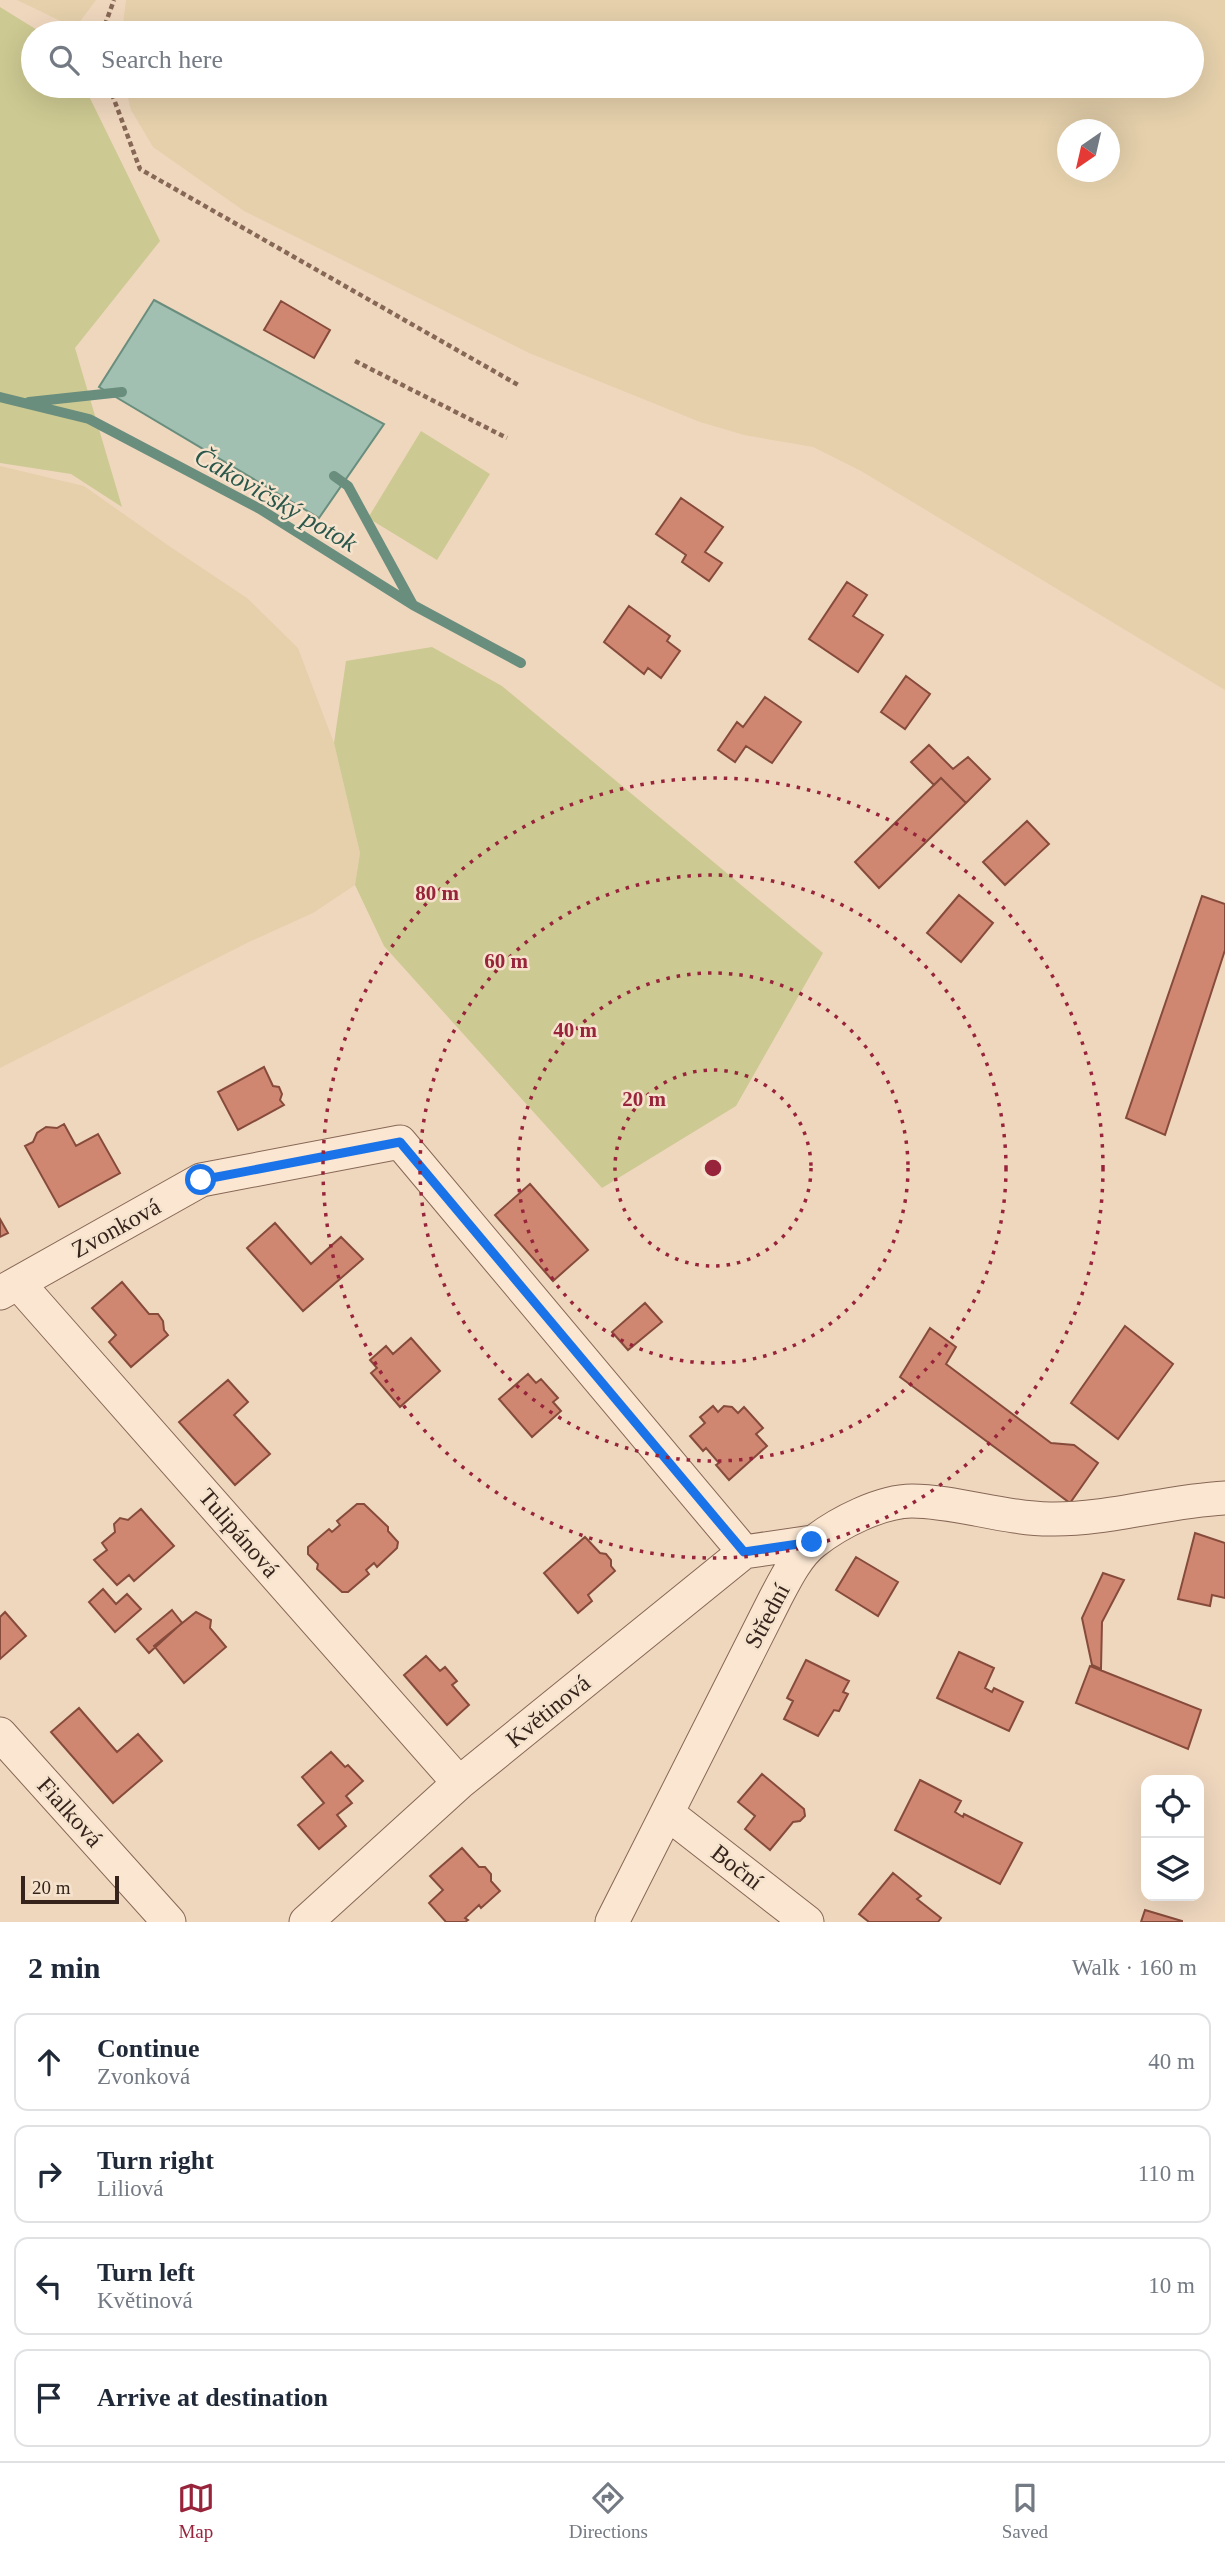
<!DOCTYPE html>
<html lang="en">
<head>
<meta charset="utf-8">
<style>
	body { margin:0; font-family:"Times New Roman",serif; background:#f2f2f3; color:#1f2937 }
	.controls { position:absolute; right:21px; bottom:21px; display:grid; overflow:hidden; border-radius:14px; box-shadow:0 7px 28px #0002 }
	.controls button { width:63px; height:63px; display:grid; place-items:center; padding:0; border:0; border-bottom:2px solid #e0e1e3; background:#fff; color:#1f2937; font:35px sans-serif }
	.compass { position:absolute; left:1057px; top:119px; width:63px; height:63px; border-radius:50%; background:#fff; box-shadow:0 7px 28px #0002; rotate:214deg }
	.scale { position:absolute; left:21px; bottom:18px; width:98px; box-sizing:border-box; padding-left:7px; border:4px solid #36231b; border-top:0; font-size:19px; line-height:24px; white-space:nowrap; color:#36231b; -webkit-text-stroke:5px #f6e3cd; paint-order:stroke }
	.stop { position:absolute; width:21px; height:21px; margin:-16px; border:5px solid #1a73e8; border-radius:50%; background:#fff }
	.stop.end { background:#1a73e8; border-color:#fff; box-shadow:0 2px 7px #0008 }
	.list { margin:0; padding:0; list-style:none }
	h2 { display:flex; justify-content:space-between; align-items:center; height:91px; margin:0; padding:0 28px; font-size:30px }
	h2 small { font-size:23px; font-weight:400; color:#747a83 }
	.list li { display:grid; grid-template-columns:46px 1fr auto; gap:21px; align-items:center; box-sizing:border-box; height:98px; margin:0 14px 14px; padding:0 14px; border:2px solid #e0e1e3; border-radius:14px }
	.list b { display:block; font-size:26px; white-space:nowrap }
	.list p { margin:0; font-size:23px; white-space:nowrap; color:#747a83 }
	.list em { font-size:23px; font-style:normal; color:#747a83 }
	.icon { flex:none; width:38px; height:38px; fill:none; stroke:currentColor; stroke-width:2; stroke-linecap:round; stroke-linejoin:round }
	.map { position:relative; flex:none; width:1225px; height:1922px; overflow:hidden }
	.search { position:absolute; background:#fff; box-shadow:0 7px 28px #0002; left:21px; right:21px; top:21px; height:77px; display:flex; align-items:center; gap:18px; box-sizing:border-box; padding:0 24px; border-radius:38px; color:#747a83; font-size:26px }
	.sheet { height:539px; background:#fff }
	nav { display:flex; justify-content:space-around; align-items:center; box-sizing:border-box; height:98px; border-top:2px solid #e0e1e3; background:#fff; font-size:19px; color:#747a83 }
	nav a { display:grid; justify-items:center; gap:4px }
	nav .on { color:#98243b }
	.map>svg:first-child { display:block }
	.farmland { fill:#e5d0ab; fill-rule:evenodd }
	.green { fill:#cdc992 }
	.water { fill:#a1c0b1; stroke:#698e7e; stroke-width:2 }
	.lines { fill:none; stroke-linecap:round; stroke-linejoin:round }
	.stream { stroke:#698e7e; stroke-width:10 }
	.building { fill:#cf8772; stroke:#874b3b; stroke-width:2 }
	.minor-casing { stroke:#876756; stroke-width:35 }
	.path { stroke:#876756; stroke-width:4.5; stroke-dasharray:5 3.5; stroke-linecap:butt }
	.minor { stroke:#fae6d1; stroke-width:33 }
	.route { stroke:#1a73e8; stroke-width:9 }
	.ring { fill:none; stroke:#98243b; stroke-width:3.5; stroke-dasharray:3.5 7 }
	.labels { text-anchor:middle; stroke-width:5; stroke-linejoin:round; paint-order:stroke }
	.street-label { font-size:24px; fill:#36231b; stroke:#f6e3cd }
	.water-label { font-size:26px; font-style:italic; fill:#2a574b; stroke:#f6e3cd }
	.centre { fill:#98243b; stroke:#f6e3cd; stroke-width:3.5 }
	.ring-label { font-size:21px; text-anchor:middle; font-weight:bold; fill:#98243b; stroke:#f6e3cd; stroke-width:5; stroke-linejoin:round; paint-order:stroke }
</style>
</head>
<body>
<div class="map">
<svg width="1225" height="1922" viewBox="0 0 1225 1922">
	<rect width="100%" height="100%" fill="#efd7be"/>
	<path class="farmland" d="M17 0H96L75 28Z
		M126 0H1225V690L861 471 813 447 744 435 700 422 529 353 244 211 153 147 131 110 125 86H1192V33H122ZM1068 130H1110V172H1068Z
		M0 466 84 486 172 548 247 598 298 648 334 743 360 853 355 885 313 913 249 942 0 1068Z"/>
	<path class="green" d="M0 7 42 33H33V86H84L160 241 75 348 122 507 71 474 0 463Z
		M421 431 490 474 437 560 368 518Z
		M432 647 502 686 823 953 736 1106 602 1188 384 946 355 885 360 853 334 743 346 661Z"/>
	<path class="water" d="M154 300 384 424 319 518 99 387Z"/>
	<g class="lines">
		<path class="stream" d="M0 397 89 419 260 509 413 605 521 663
			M29 402 122 392
			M334 476 348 486 413 605"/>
	</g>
	<path class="building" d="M281 301 330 330 314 358 264 330Z
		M681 498 723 527 705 552 722 563 709 581 682 562 686 555 656 534Z
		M847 582 867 595 853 616 883 635 858 672 809 639Z
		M629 606 670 636 667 641 680 651 661 678 648 668 644 674 604 642Z
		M906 676 930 694 905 729 881 712Z
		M765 697 801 722 772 763 746 746 735 762 718 750 737 722 743 727Z
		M929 745 953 769 968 757 990 779 966 803 941 778 934 785 911 762Z
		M941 778 966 803 879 888 855 862Z
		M1027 821 1049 844 1005 885 983 862Z
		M959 895 993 923 961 962 927 933Z
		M1202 896 1225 904V950L1165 1135 1126 1118Z
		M264 1067 273 1086 279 1087 282 1094 280 1100 284 1105 238 1130 218 1092Z
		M64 1124 76 1146 98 1134 120 1173 59 1207 25 1146 33 1142 37 1133 46 1127 57 1128Z
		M530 1184 588 1250 553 1281 495 1215Z
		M0 1219 8 1233 0 1237Z
		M275 1223 311 1264 341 1237 363 1259 303 1311 247 1248Z
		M122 1282 149 1314H158L163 1321 164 1330 168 1335 131 1367 109 1342 116 1335 92 1308Z
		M645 1303 662 1322 628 1350 612 1332Z
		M1125 1326 1173 1364 1118 1439 1071 1403Z
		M930 1328 956 1347 946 1364 1051 1443 1074 1445 1098 1463 1070 1503 900 1377Z
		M411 1338 440 1371 400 1407 371 1373 377 1368 370 1360 386 1346 393 1354Z
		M528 1374 536 1383 541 1379 558 1398 553 1402 561 1411 532 1437 499 1399Z
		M228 1380 248 1402 234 1415 270 1454 235 1485 179 1422Z
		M713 1406 718 1412 724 1406 732 1407 738 1413 744 1407 763 1428 756 1434 767 1446 729 1480 716 1465 719 1463 706 1448 703 1451 690 1436 705 1423 700 1417Z
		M357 1504H364L388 1527V1531L398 1542 397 1548 377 1567 374 1563 366 1570 369 1574 348 1592H342L317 1569 318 1564 308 1554V1547L329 1529 332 1532 340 1525 337 1521Z
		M141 1509 174 1546 134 1581 129 1575 117 1585 94 1560 107 1550 102 1543 115 1532 114 1524 120 1518 128 1520Z
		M1195 1533 1225 1543V1598L1212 1595 1210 1606 1178 1599Z
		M585 1537 600 1553 606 1554 611 1560V1566L615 1571 588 1595 592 1601 578 1613 544 1573Z
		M856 1557 898 1582 878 1616 836 1590Z
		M1103 1573 1124 1580 1102 1622 1101 1669 1092 1665 1082 1618Z
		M103 1589 116 1604 127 1594 141 1609 115 1632 89 1602Z
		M172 1610 182 1623 149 1653 137 1639Z
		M5 1612 26 1636 0 1659V1617Z
		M196 1612 211 1620 210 1628 226 1647 184 1683 154 1646Z
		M959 1652 994 1668 985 1688 992 1692 994 1688 1023 1702 1009 1731 937 1698Z
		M426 1656 440 1671 445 1667 457 1681 452 1685 469 1705 447 1725 404 1675Z
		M806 1660 849 1681 843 1692 848 1694 839 1711 834 1710 818 1736 784 1719 793 1701 787 1698Z
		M1090 1666 1201 1710 1188 1749 1076 1703Z
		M79 1708 117 1752 138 1734 162 1761 113 1803 51 1732Z
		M331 1752 345 1767 348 1765 363 1781 346 1796 352 1803 337 1815 346 1826 319 1849 298 1825 324 1803 302 1777Z
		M762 1774 804 1809 805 1816 800 1821 793 1822 770 1850 745 1829 755 1816 738 1802Z
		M920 1780 961 1801 955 1812 963 1817 964 1814 1022 1843 1000 1884 895 1830Z
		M462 1848 479 1867H485L491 1874V1881L500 1891 481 1908 479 1905 465 1918 468 1920 465 1922H446L429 1903 443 1890 430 1876Z
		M893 1873 921 1896 917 1899 941 1918 938 1922H869L859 1914Z
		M1145 1910 1182 1921V1922H1141Z"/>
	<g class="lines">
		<defs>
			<path id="minor" d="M18 1283 459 1783
				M0 1293 201 1180 400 1142 744 1552
				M0 1734 169 1922
				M667 1813 807 1922
				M306 1922 459 1783 744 1552 812 1542
				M612 1922 775 1599C785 1580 797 1555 814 1542 838 1523 881 1501 912 1501 956 1501 1005 1519 1050 1519 1109 1520 1166 1501 1225 1498"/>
		</defs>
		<use href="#minor" class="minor-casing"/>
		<path class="path" d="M102 33 114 0
			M109 86 140 169 520 386
			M355 361 507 438"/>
		<use href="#minor" class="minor"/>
	</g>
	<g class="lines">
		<path class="route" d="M201 1180 400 1142 744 1552 812 1542"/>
	</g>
	<g class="ring">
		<circle cx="713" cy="1168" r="98"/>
		<circle cx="713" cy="1168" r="195"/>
		<circle cx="713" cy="1168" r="293"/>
		<circle cx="713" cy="1168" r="390"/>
	</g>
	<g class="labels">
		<g class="street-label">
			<text transform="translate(116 1228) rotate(-29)" y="8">Zvonková</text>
			<text transform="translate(239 1533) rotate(49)" y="8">Tulipánová</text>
			<text transform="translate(767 1616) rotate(-62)" y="8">Střední</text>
			<text transform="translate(548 1711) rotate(-39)" y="8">Květinová</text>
			<text transform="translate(70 1812) rotate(48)" y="8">Fialková</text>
			<text transform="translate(737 1867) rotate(38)" y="8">Boční</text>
		</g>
		<g class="water-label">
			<text transform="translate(276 499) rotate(30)" y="9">Čakovičský potok</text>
		</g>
	</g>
	<circle cx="713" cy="1168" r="10" class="centre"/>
	<g class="ring-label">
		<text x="437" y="900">80 m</text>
		<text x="506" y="968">60 m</text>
		<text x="575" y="1037">40 m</text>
		<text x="644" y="1106">20 m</text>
	</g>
</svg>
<div class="controls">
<button><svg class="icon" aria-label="locate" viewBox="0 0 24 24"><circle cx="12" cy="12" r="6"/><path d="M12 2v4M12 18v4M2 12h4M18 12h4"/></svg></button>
<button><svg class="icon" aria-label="layers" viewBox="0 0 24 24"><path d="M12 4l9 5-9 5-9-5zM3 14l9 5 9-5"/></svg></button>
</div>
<svg class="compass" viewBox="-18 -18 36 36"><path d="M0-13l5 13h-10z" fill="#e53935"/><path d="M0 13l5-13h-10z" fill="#747a83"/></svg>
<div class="scale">20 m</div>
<div class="stop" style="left:201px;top:1180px"></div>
<div class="stop end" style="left:812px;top:1542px"></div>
<div class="search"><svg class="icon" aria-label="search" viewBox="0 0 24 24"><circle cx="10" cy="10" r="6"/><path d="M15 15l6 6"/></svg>Search here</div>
</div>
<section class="sheet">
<h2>2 min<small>Walk · 160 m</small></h2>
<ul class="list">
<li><svg class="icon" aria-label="ahead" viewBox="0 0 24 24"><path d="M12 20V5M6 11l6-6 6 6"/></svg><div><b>Continue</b><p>Zvonková</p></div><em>40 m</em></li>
<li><svg class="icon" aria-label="right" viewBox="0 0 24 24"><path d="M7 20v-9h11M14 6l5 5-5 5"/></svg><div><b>Turn right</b><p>Liliová</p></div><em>110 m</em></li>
<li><svg class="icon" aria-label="left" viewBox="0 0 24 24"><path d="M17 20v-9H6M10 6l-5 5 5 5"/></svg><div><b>Turn left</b><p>Květinová</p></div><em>10 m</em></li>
<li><svg class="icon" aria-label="arrive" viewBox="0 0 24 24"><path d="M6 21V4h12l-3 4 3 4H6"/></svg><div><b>Arrive at destination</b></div></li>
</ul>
</section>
<nav>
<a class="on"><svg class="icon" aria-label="map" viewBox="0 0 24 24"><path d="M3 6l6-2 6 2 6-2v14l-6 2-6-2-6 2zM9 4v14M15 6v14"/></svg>Map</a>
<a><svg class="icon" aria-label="directions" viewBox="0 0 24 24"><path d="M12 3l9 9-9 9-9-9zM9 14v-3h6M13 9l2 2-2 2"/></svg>Directions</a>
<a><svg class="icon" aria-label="saved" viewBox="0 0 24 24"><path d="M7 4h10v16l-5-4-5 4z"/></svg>Saved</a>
</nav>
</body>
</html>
